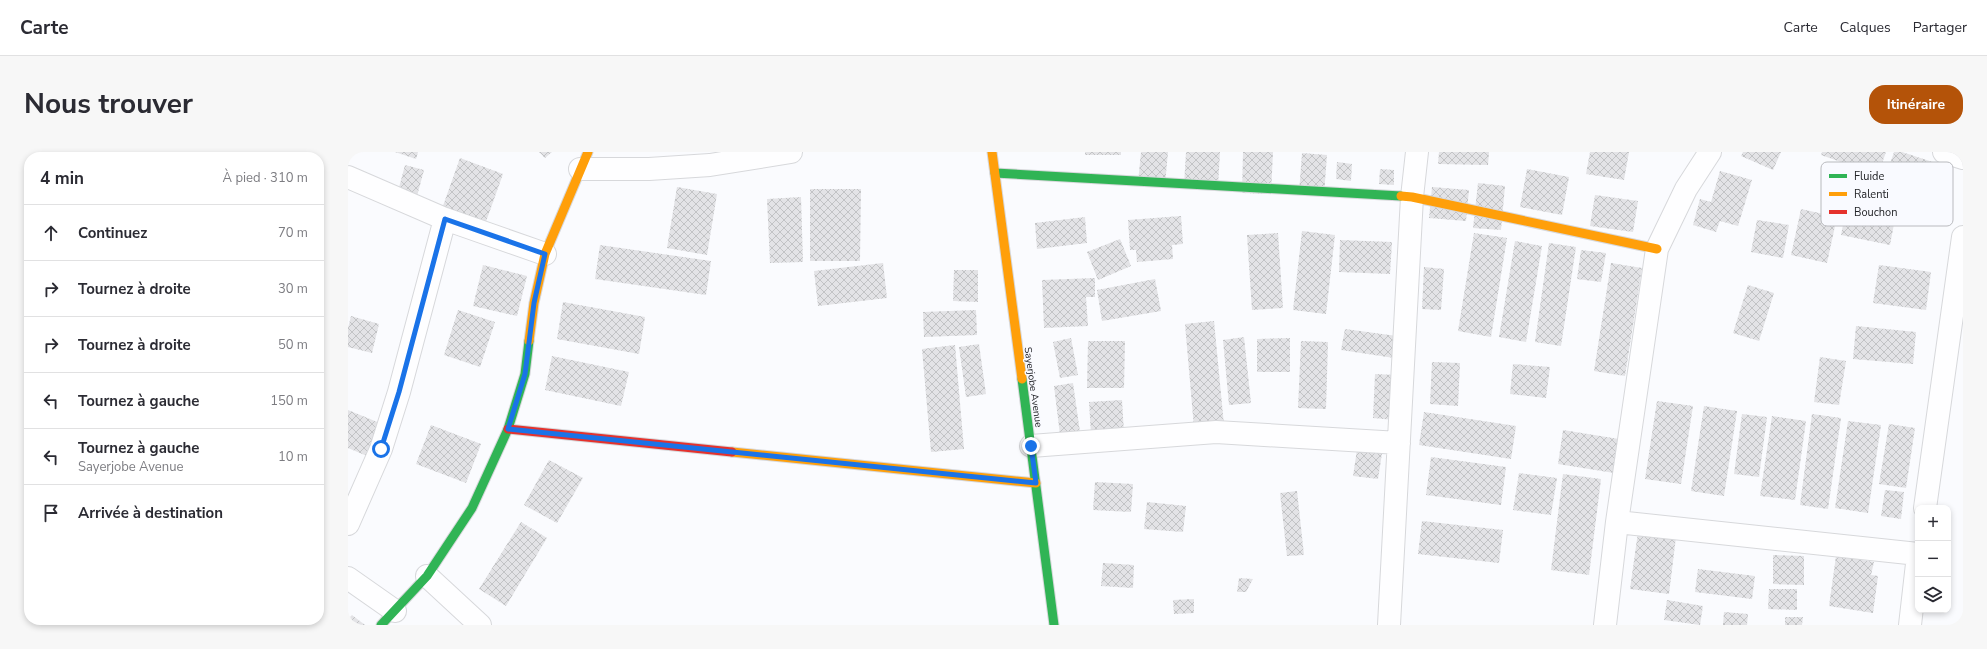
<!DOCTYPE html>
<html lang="fr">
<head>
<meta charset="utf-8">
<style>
	body { margin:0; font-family:"Nunito Sans",sans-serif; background:#f7f7f7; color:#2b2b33 }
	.controls { position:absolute; right:12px; bottom:12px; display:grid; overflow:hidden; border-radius:8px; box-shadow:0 2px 6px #0003 }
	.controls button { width:36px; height:36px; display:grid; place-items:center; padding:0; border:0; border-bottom:1px solid #e1e1e2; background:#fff; color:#2b2b33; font:20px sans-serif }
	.stop { position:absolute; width:12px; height:12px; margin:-9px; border:3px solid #1a73e8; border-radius:50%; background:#fff }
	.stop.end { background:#1a73e8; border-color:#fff; box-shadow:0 1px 4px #0008 }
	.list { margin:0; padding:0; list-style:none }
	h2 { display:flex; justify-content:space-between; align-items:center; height:52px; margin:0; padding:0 16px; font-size:17px }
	h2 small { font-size:13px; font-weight:400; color:#7c7c81 }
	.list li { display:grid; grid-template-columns:26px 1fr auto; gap:12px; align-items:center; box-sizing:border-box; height:56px; padding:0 16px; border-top:1px solid #e1e1e2 }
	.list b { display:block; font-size:15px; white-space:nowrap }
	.list p { margin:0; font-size:13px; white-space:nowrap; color:#7c7c81 }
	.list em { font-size:13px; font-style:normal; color:#7c7c81 }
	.icon { flex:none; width:22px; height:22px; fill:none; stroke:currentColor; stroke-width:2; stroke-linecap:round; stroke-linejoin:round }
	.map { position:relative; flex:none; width:1615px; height:473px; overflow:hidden; border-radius:16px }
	header { display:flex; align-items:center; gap:24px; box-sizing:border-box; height:56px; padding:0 20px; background:#fff; border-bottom:1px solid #e1e1e2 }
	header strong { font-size:19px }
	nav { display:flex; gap:22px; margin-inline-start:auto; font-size:14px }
	.intro { display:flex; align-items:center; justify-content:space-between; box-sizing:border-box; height:96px; padding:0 24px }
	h1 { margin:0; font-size:28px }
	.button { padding:10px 18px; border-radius:16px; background:#b45309; color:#fff; font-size:14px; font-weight:700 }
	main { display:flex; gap:24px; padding:0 24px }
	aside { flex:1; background:#fff; border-radius:16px; box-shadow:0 2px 6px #0003 }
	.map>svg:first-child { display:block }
	.building { fill:url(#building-cross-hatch) }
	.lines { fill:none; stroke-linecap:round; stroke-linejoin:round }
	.street-casing { stroke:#d7d8db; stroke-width:24 }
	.fast-casing { stroke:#d7d8db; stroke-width:11 }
	.slow-casing { stroke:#d7d8db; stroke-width:11 }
	.jam-casing { stroke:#d7d8db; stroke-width:11 }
	.street { stroke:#fefeff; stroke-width:22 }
	.fast { stroke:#30b455; stroke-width:9 }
	.slow { stroke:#ff9f0a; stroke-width:9 }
	.jam { stroke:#e5322d; stroke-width:9 }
	.route { stroke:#1a73e8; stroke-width:5 }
	.labels { text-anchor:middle; stroke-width:3; stroke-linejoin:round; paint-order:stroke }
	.street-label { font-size:10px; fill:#232428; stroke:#f9faff }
	.key { fill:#f9faff; stroke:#b9babe; stroke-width:1 }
	.key-label { font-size:11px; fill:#232428 }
</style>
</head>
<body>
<header>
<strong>Carte</strong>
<nav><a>Carte</a><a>Calques</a><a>Partager</a></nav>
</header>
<div class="intro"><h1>Nous trouver</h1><a class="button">Itinéraire</a></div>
<main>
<aside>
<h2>4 min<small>À pied · 310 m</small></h2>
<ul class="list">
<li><svg class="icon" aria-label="ahead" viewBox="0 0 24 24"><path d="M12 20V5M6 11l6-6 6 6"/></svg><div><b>Continuez</b></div><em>70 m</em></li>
<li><svg class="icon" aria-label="right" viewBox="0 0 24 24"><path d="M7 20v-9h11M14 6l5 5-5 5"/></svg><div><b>Tournez à droite</b></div><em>30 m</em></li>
<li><svg class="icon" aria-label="right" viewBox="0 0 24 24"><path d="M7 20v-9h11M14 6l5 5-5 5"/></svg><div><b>Tournez à droite</b></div><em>50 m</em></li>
<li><svg class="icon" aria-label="left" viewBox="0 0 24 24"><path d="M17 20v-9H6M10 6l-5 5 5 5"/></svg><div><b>Tournez à gauche</b></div><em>150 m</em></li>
<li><svg class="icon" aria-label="left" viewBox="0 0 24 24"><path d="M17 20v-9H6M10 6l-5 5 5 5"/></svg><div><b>Tournez à gauche</b><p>Sayerjobe Avenue</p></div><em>10 m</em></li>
<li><svg class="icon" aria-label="arrive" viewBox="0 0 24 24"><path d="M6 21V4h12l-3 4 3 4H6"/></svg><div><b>Arrivée à destination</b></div></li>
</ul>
</aside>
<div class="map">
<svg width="1615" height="473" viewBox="0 0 1615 473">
	<defs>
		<pattern id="building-cross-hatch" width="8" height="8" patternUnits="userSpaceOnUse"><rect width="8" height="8" fill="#e3e3e6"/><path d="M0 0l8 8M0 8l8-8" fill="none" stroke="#c2c3c5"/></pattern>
	</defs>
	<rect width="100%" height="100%" fill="#fafbfe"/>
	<path class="building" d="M47 0H70L68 7Z
		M191 0H204L197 6Z
		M737 0H773V3H737Z
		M793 0H820L817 33 790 31Z
		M838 0H872L870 35 836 33Z
		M895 0H925L923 42 894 41Z
		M1091 0H1141L1140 13 1090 12Z
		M1242 0H1281L1276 28 1238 22Z
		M1395 0H1433L1425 18 1393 4Z
		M1474 0H1538L1530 23 1473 3Z
		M1546 0H1554L1600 15 1593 35 1540 18Z
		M954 1 979 3 976 43 951 41Z
		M112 6 155 22 134 81 91 65Z
		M989 10 1004 12 1003 29 988 27Z
		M57 13 76 18 68 48 49 43Z
		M1032 17 1046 18V33L1031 32Z
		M1179 17 1221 25 1214 63 1172 55Z
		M1372 19 1404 28 1390 74 1372 69 1368 80 1345 73 1352 47 1363 50Z
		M1130 31 1157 34 1153 78 1125 76Z
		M329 35 369 42 359 103 319 96Z
		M1084 35 1121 38 1118 69 1081 66Z
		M462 37H513L512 109H462Z
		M1501 42 1550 51 1542 93 1493 83Z
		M1247 43 1290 49 1285 80 1242 74Z
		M453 45 455 110 422 111 419 47Z
		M1453 57 1489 65 1479 111 1443 103Z
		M833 64 835 92 824 93 825 107 789 110 788 98H782L780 68Z
		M737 65 739 91 689 97 687 71Z
		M1409 68 1441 73 1435 106 1403 100Z
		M954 79 987 83 978 162 945 158Z
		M930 81 935 156 904 158 899 83Z
		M1126 81 1159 86 1143 185 1110 179Z
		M772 87 783 114 750 128 739 100Z
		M992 88 1044 90 1042 122 991 120Z
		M1167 89 1194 94 1178 190 1151 185Z
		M1201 91 1228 95 1213 194 1187 190Z
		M252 93 363 109 358 143 247 127Z
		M1233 98 1258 101 1253 130 1229 127Z
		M535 111 539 146 470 154 466 119Z
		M1263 111 1294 116 1277 224 1246 219Z
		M135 113 179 124 169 164 125 154Z
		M1531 113 1583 120 1578 158 1525 151Z
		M1076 115 1096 117 1093 158 1074 157Z
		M606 118H630V150L605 149Z
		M747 126V145H738L740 174 696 176 694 128Z
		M807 127 813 159 754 169 749 138Z
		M1400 133 1426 141 1411 189 1385 181Z
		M215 150 297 165 291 202 209 187Z
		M110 158 147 170 132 215 96 203Z
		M628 158 629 183 576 185 575 160Z
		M3 164 31 172 24 201 0 195V176Z
		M866 169 876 273 846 276 837 172Z
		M1508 174 1568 180 1565 212 1505 207Z
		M997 177 1049 184 1046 206 993 198Z
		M896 185 903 251 881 253 875 188Z
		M723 186 730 223 712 226 705 190Z
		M942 186V220H909V187Z
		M740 189H777L776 236H739Z
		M953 189 980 190 978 257 950 256Z
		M631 192 638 242 618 245 611 195Z
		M607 193 616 297 583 300 574 197Z
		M204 204 281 220 273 254 197 238Z
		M1472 205 1498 209 1491 253 1466 250Z
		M1084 210 1112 211 1110 254 1082 252Z
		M1165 212 1202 215 1198 246 1162 242Z
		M1027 222 1048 223 1046 268 1025 266Z
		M725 231 732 280 712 283 706 234Z
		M774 248 776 281 743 283 741 250Z
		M1309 249 1345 254 1333 332 1297 327Z
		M1356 254 1389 259 1376 344 1343 339Z
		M0 258 44 276 31 309 0 296Z
		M1076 260 1168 274 1163 307 1071 293Z
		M1394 262 1419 265 1411 325 1386 322Z
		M1464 262 1493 266 1480 357 1452 353Z
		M1424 264 1458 269 1447 348 1412 344Z
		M1500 269 1533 273 1520 361 1487 356Z
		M1541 272 1567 276 1558 336 1531 332Z
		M83 273 133 292 118 331 68 312Z
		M1215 278 1271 287 1266 321 1210 312Z
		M1010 291 1035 295 1030 327 1005 324Z
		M1083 305 1158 315 1153 353 1078 343Z
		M201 308 235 326 209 371 176 353Z
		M1171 321 1209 326 1203 363 1165 358Z
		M1215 322 1253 327 1241 423 1203 418Z
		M747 330 785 332 783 360 745 358Z
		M1537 338 1556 340 1553 367 1533 364Z
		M949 339 956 403 939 404 932 341Z
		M799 350 838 354 835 380 796 377Z
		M1074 369 1155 378 1151 411 1070 402Z
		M173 370 199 386 158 454 131 437Z
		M1290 380 1328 385 1321 442 1282 437Z
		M1425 403 1456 404V433L1425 432Z
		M1488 404 1526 410 1523 423 1530 424 1525 461 1481 454Z
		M755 411 786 413 785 436 753 434Z
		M1350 417 1407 424 1404 447 1347 440Z
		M891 426 905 427 898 440H889Z
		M1421 437H1449V458L1420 457Z
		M846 447V461L826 462 825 448Z
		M1319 448 1355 454 1352 473 1316 468Z
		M1376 460 1400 462 1399 473H1375Z
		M4 463 17 473H0V467Z
		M1437 465H1455L1454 473H1437Z"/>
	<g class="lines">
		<defs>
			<path id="street" d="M1596 0 1615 6
				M232 17H301L362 13 443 0
				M0 25 97 67 197 102
				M683 294 868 280 1051 291
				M1577 356 1615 85
				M1269 370 1570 402
				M0 372 33 297 51 240 97 67
				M79 424 132 473
				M0 426 47 459
				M1041 473 1064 45 1069 0
				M1257 473 1269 370 1309 97 1338 37 1362 0
				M1562 473 1570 403"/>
			<path id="fast" d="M647 21 1053 44
				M674 227 706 473
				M33 473 79 424 124 356 160 277 177 222 181 189"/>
			<path id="slow" d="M644 0 674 227
				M1053 44 1064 45 1309 97
				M181 189 186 151 197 102 240 0
				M384 300 688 331"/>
			<path id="jam" d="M160 277 384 300"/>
		</defs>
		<use href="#street" class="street-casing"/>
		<use href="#fast" class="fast-casing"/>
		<use href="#slow" class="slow-casing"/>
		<use href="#jam" class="jam-casing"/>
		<use href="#street" class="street"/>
		<use href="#fast" class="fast"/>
		<use href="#slow" class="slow"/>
		<use href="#jam" class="jam"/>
	</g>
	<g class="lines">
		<path class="route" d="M33 297 51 240 97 67 197 102 186 151 177 222 160 277 688 331 683 294"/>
	</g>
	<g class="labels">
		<g class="street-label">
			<text transform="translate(686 235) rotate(82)" y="4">Sayerjobe Avenue</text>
		</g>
	</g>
	<rect x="1473" y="10" width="132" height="64" rx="6" class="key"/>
	<rect x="1481" y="22" width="18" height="4" fill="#30b455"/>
	<rect x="1481" y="40" width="18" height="4" fill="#ff9f0a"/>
	<rect x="1481" y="58" width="18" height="4" fill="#e5322d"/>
	<g class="key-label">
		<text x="1506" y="28">Fluide</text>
		<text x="1506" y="46">Ralenti</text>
		<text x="1506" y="64">Bouchon</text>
	</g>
</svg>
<div class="controls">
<button>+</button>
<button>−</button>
<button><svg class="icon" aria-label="layers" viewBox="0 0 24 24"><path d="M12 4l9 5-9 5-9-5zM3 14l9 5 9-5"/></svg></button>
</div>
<div class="stop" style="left:33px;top:297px"></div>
<div class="stop end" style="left:683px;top:294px"></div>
</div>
</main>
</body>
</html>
